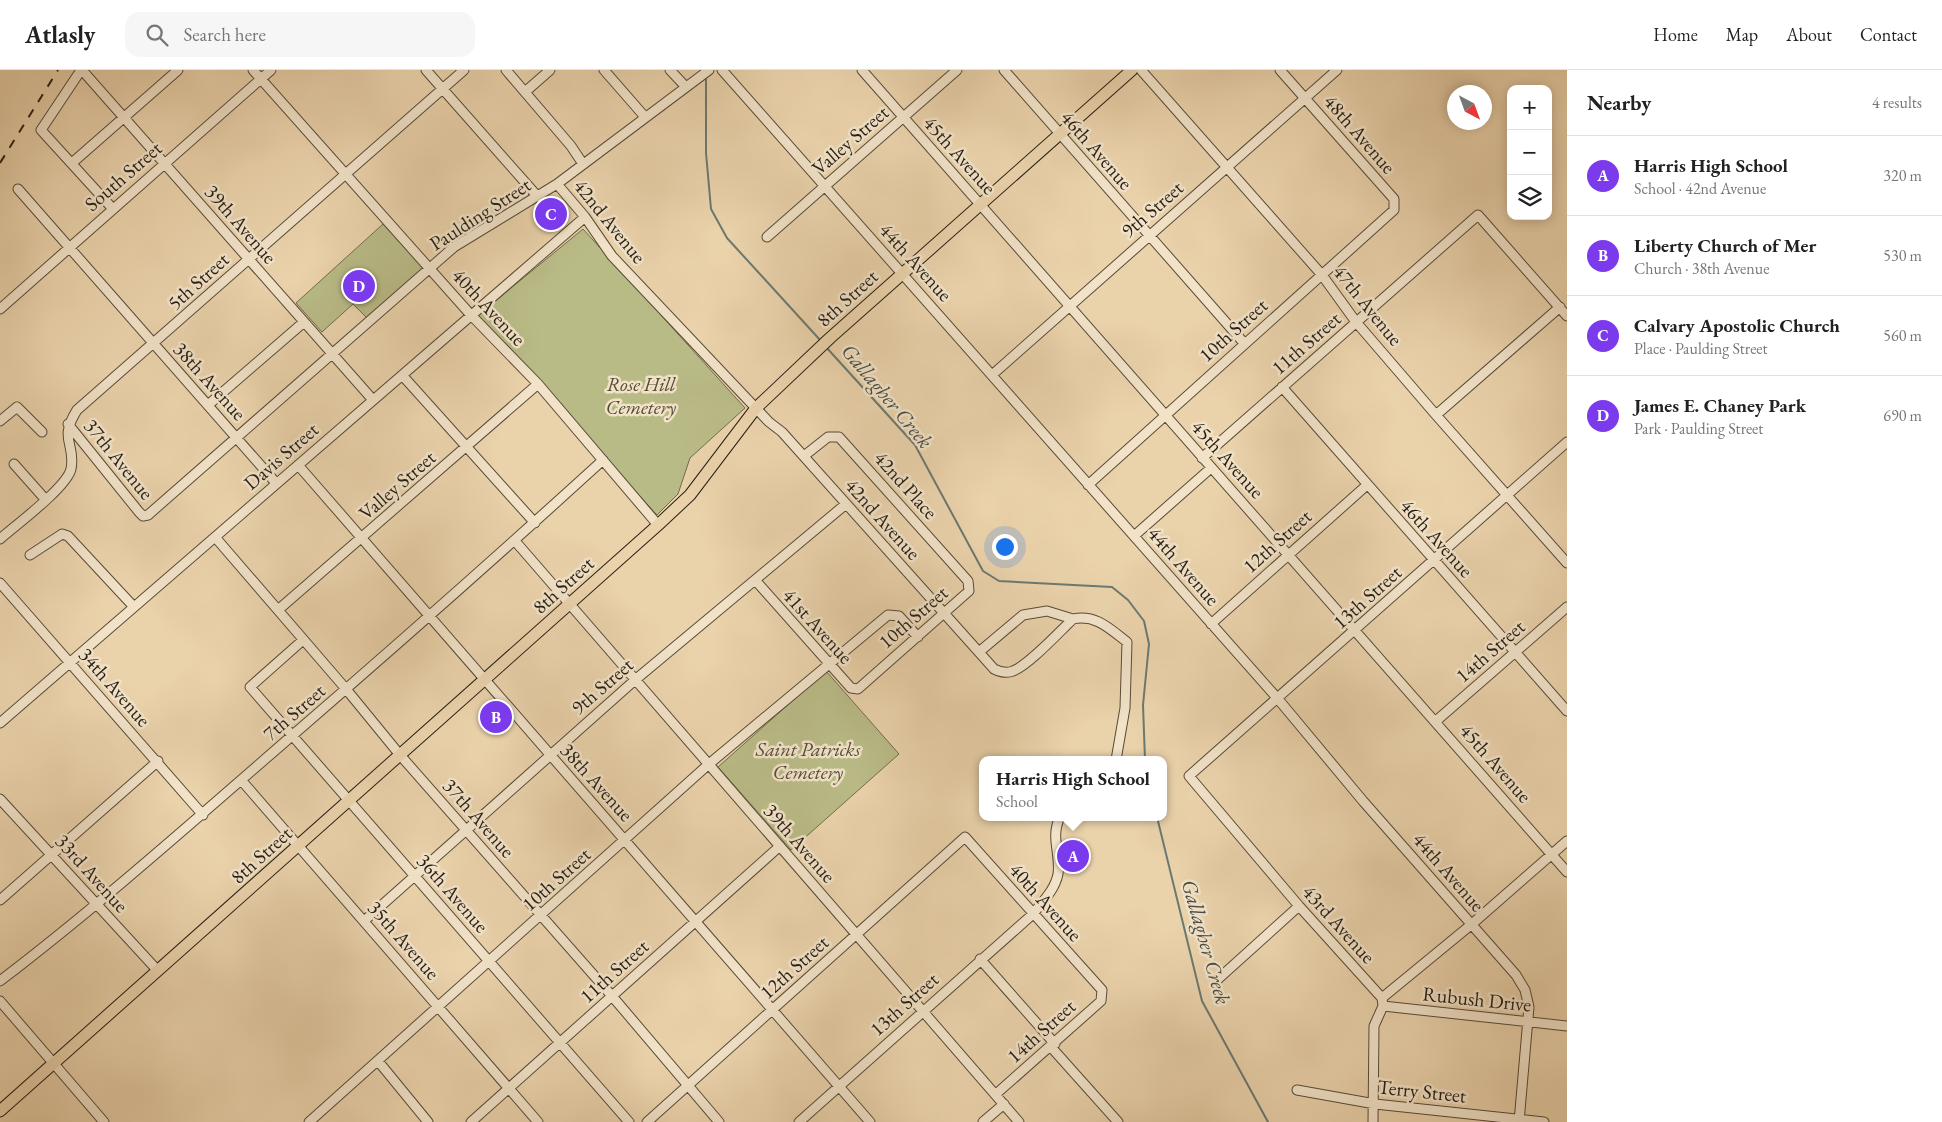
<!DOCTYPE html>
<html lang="en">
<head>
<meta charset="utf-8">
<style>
	body { margin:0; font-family:"EB Garamond",serif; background:#f6f6f6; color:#222 }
	.controls { position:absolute; right:15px; top:15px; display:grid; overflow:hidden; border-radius:10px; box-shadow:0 2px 12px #0003 }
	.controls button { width:45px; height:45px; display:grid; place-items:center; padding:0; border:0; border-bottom:1px solid #e0e0e0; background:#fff; color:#222; font:25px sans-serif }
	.compass { position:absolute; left:1447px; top:15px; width:45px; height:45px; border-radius:50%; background:#fff; box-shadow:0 2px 12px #0003; rotate:139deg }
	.you { position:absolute; left:1004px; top:476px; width:18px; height:18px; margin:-12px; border:4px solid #fff; border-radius:50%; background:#1a73e8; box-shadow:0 0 0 8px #1a73e833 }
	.badge { display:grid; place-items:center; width:32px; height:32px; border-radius:50%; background:#7c3aed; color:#fff; font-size:16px; font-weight:700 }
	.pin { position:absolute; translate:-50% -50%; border:2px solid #fff; box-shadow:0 1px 5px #0006 }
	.popup { position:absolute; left:979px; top:686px; width:188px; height:65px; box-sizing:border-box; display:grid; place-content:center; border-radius:10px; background:#fff; filter:drop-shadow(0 1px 4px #0005); font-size:16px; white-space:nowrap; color:#767676 }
	.popup b { font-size:19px; color:#222 }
	.popup::after { content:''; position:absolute; left:50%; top:100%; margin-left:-10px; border:10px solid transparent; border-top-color:#fff }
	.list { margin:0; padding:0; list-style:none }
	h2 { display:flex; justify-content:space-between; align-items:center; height:65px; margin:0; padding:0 20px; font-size:21px }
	h2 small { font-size:16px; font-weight:400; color:#767676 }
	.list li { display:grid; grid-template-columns:32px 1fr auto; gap:15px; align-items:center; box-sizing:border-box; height:80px; padding:0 20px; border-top:1px solid #e0e0e0 }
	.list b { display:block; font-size:19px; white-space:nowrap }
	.list p { margin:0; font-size:16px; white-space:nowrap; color:#767676 }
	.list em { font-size:16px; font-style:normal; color:#767676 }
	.icon { flex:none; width:28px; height:28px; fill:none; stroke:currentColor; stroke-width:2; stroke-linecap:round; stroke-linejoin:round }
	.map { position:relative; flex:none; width:1567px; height:1052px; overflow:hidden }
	header { display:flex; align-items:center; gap:30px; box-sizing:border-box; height:70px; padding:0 25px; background:#fff; border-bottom:1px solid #e0e0e0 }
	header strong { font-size:24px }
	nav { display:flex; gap:28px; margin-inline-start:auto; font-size:18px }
	.search { width:350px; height:45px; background:#f6f6f6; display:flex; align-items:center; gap:12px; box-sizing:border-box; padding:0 18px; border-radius:15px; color:#767676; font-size:19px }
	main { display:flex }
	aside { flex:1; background:#fff }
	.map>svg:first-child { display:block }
	.green { fill:#b9bb87; stroke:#706c4d }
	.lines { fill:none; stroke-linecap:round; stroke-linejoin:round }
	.stream { stroke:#6b7971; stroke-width:2 }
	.minor-casing { stroke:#574b39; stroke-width:11 }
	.major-casing { stroke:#261e13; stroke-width:13 }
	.minor { stroke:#f1e2c8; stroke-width:9 }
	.major { stroke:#ead2ab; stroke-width:11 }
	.rail { stroke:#261e13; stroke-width:2; stroke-dasharray:9 9; stroke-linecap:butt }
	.labels { text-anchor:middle; stroke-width:5; stroke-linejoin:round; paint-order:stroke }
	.street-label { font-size:20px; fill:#261e13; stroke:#f1e2c8 }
	.park-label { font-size:20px; font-style:italic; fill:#524d36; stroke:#f1e2c8 }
	.water-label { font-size:21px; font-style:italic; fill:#484c42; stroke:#f1e2c8 }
</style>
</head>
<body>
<header>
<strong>Atlasly</strong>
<div class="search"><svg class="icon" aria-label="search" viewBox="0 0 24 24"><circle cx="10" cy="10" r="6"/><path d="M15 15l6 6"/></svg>Search here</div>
<nav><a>Home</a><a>Map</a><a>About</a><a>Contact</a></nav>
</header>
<main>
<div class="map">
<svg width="1567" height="1052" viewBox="0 0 1567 1052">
	<rect width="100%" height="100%" fill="#ead2ab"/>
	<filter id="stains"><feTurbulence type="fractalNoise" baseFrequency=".004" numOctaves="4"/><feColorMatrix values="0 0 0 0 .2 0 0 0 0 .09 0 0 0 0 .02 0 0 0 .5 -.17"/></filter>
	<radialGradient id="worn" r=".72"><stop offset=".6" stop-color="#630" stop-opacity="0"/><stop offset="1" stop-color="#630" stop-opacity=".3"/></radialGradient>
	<path class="green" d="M383 154 423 198 367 248 353 234 322 262 296 233Z
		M583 159 745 338 690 388 678 424 657 445 477 246Z
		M826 601 899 684 791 780 718 697Z"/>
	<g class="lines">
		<path class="stream" d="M706 7V83L711 139 727 168 821 271
			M826 277 915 375 983 501 999 511 1112 517 1128 530 1144 551 1149 574 1143 635 1145 690
			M1157 747 1202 931 1268 1052"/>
		<defs>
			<path id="minor" d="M81 0 41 60 113 139
				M82 0 373 330
				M253 0 470 244 538 314 658 455
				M426 0 538 127
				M506 0 571 76 583 94
				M604 0 645 47
				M670 0 685 16
				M722 0 1278 629 1363 731 1516 905 1525 920 1529 937 1519 1052
				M862 0 1567 802
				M1004 0 1244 273
				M1141 0 1322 205 1356 252 1436 345 1567 493
				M525 22 550 0
				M72 93 178 0
				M557 114 585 147 612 186 769 352 782 362 994 599C1000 602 1006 604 1013 601 1029 595 1059 562 1073 549 1096 544 1110 559 1127 572L1125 638 1116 690
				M18 119 276 413
				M767 167 957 0
				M0 239 271 0
				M402 305 535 453
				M992 305 1337 0
				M1282 317 1567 641
				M208 335 304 252
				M1436 345 1560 237
				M0 351 17 337 42 362
				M68 354 139 442 143 446 148 445 454 177 557 114 709 0
				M1202 388 1478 145 1567 246
				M14 394 45 429
				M298 395 870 1052
				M1088 415 1394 140V129L1280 0
				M1134 466 1211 398
				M215 467 346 619 400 685 612 926 719 1052
				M0 469C16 455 67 417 71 399 76 373 58 370 77 340L464 0
				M515 471 1019 1052
				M30 485 62 464 68 466 134 537
				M756 511 851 618 858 619 969 521 968 511 839 367H828L804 386
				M0 513 203 745
				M278 540 538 314
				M1211 554 1367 415
				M303 570 250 617 629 1052
				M979 582 1023 545 1047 541 1073 549
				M1436 651 1567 537
				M0 653 585 147
				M242 711 538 1052
				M0 729 158 901
				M0 830 158 691
				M364 851 635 610 846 434
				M980 889 1055 974
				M1217 910 1299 836
				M0 911C102 833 197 748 294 664 398 574 501 483 603 390
				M1382 928 1472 854 1567 771
				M0 931 104 1052
				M1383 936 1567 956
				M1051 977 1118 1052
				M378 991 428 1052
				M1297 1020 1375 1034 1544 1052
				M309 1052 709 694 888 545 899 546 918 567
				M471 1052 780 776
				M647 1052 965 767 1102 920 1101 931 996 1024
				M799 1052 1033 844C1042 832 1055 820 1058 804 1061 784 1050 767 1060 747
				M983 1052 1004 1034
				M1373 1052 1374 956 1383 936 1382 928 1299 836 1189 706 1567 372"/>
			<path id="major" d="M0 1041 658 455 690 425 756 338 830 268 1132 0"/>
		</defs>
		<use href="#minor" class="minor-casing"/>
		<use href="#major" class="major-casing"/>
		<use href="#minor" class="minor"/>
		<use href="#major" class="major"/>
		<path class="rail" d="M0 93 58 0"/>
	</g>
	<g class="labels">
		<g class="street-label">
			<text transform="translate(1360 64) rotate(49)" y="7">48th Avenue</text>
			<text transform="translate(850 70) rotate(-41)" y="7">Valley Street</text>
			<text transform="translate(1097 80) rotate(49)" y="7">46th Avenue</text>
			<text transform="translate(960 85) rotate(48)" y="7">45th Avenue</text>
			<text transform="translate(123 106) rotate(-41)" y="7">South Street</text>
			<text transform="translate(1152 139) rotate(-41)" y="7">9th Street</text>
			<text transform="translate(480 144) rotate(-33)" y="7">Paulding Street</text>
			<text transform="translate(610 151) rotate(51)" y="7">42nd Avenue</text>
			<text transform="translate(241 154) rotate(49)" y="7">39th Avenue</text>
			<text transform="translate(916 192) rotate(48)" y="7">44th Avenue</text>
			<text transform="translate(198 211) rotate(-42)" y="7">5th Street</text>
			<text transform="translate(847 228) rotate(-42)" y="7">8th Street</text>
			<text transform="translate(1368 235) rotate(51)" y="7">47th Avenue</text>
			<text transform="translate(489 237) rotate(47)" y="7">40th Avenue</text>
			<text transform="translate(1233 260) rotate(-42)" y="7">10th Street</text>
			<text transform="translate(1306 273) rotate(-41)" y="7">11th Street</text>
			<text transform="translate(210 311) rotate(48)" y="7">38th Avenue</text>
			<text transform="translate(281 386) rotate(-41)" y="7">Davis Street</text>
			<text transform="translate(119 389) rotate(51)" y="7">37th Avenue</text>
			<text transform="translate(1228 389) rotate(48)" y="7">45th Avenue</text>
			<text transform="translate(397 415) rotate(-41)" y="7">Valley Street</text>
			<text transform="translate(906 415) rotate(48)" y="7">42nd Place</text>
			<text transform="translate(883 449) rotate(48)" y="7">42nd Avenue</text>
			<text transform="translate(1437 468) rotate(48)" y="7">46th Avenue</text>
			<text transform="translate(1277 471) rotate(-42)" y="7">12th Street</text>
			<text transform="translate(1184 496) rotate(49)" y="7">44th Avenue</text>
			<text transform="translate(563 515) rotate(-42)" y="7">8th Street</text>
			<text transform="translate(1367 527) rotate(-42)" y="7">13th Street</text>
			<text transform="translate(913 547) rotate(-41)" y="7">10th Street</text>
			<text transform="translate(818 556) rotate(48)" y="7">41st Avenue</text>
			<text transform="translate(1490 581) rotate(-41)" y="7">14th Street</text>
			<text transform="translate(602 616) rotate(-41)" y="7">9th Street</text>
			<text transform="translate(115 617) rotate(49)" y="7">34th Avenue</text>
			<text transform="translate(294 642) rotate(-41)" y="7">7th Street</text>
			<text transform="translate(1496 693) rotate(49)" y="7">45th Avenue</text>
			<text transform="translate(597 712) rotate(48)" y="7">38th Avenue</text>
			<text transform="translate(479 748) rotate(49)" y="7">37th Avenue</text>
			<text transform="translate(800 773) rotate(49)" y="7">39th Avenue</text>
			<text transform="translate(261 785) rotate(-42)" y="7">8th Street</text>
			<text transform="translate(1449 802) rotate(49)" y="7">44th Avenue</text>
			<text transform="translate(92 803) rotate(48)" y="7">33rd Avenue</text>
			<text transform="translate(556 809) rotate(-42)" y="7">10th Street</text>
			<text transform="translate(453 823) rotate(49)" y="7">36th Avenue</text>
			<text transform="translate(1046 832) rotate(48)" y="7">40th Avenue</text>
			<text transform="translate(1339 854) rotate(48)" y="7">43rd Avenue</text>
			<text transform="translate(404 870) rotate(49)" y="7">35th Avenue</text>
			<text transform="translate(794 897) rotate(-42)" y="7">12th Street</text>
			<text transform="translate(614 901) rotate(-42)" y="7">11th Street</text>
			<text transform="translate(1477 929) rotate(6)" y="7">Rubush Drive</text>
			<text transform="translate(904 934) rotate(-42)" y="7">13th Street</text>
			<text transform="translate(1041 961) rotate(-42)" y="7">14th Street</text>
			<text transform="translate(1422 1021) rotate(6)" y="7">Terry Street</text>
		</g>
		<g class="park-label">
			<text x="641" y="321">Rose Hill<tspan x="641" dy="23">Cemetery</tspan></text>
			<text x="808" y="686">Saint Patricks<tspan x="808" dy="23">Cemetery</tspan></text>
		</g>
		<g class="water-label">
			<text transform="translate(887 326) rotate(50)" y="7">Gallagher Creek</text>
			<text transform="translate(1206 872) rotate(74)" y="7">Gallagher Creek</text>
		</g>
	</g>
	<rect width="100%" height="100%" filter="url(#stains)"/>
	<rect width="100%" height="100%" fill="url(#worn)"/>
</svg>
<div class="controls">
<button>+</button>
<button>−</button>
<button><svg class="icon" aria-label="layers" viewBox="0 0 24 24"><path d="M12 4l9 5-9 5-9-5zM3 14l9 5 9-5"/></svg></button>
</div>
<svg class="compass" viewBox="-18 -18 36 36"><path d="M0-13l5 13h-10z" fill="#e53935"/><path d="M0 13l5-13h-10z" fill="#767676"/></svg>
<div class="you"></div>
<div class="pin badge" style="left:1073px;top:786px">A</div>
<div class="popup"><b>Harris High School</b>School</div>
<div class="pin badge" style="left:496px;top:647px">B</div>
<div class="pin badge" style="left:551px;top:144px">C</div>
<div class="pin badge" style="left:359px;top:216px">D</div>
</div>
<aside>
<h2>Nearby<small>4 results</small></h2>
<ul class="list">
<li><span class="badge">A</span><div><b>Harris High School</b><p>School · 42nd Avenue</p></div><em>320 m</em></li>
<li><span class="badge">B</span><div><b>Liberty Church of Mer</b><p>Church · 38th Avenue</p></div><em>530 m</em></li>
<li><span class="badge">C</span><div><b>Calvary Apostolic Church</b><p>Place · Paulding Street</p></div><em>560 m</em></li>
<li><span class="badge">D</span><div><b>James E. Chaney Park</b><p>Park · Paulding Street</p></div><em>690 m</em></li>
</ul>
</aside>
</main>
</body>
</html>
